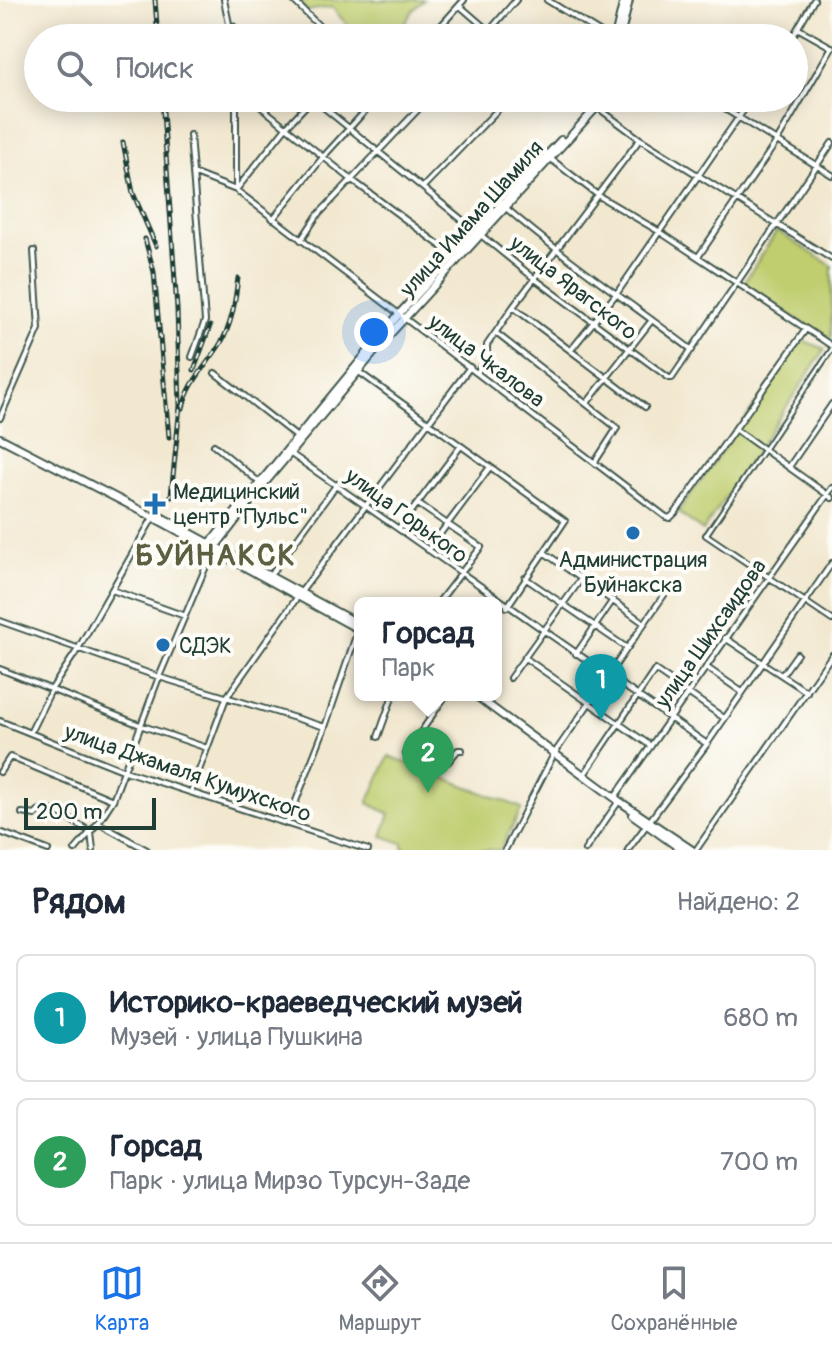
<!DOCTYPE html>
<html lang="ru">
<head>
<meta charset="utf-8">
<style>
	body { margin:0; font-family:Pangolin,sans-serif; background:#f6f6f7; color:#1f2937 }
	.scale { position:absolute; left:24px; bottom:20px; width:132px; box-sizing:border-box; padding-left:8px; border:4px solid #1f3d34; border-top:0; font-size:22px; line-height:28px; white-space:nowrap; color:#1f3d34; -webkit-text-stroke:6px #fdfcf7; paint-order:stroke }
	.you { position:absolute; left:374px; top:332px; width:28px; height:28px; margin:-20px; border:6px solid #fff; border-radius:50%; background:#1a73e8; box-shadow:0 0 0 12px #1a73e833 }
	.badge { display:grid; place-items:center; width:52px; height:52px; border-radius:50%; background:#1a73e8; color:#fff; font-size:26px; font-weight:700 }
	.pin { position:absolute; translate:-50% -66px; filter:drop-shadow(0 2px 4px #0008) }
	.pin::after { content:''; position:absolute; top:42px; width:28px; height:24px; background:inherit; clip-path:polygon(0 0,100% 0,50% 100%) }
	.popup { position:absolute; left:354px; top:597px; width:148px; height:104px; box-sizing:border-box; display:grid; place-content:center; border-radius:12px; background:#fff; filter:drop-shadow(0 2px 6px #0005); font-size:26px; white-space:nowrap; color:#747a83 }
	.popup b { font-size:30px; color:#1f2937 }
	.popup::after { content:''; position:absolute; left:50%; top:100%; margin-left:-16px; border:16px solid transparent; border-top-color:#fff }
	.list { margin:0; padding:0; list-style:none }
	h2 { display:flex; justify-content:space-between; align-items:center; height:104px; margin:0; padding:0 32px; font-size:34px }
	h2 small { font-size:26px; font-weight:400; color:#747a83 }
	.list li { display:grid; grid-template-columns:52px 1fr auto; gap:24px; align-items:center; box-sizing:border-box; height:128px; margin:0 16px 16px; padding:0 16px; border:2px solid #e0e1e3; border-radius:12px }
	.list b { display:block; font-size:30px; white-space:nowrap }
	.list p { margin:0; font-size:26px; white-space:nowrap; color:#747a83 }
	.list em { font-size:26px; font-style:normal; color:#747a83 }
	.icon { flex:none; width:44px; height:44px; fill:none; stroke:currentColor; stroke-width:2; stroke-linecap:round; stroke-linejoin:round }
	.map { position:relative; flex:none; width:832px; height:850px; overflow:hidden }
	.search { position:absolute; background:#fff; box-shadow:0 4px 20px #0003; left:24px; right:24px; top:24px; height:88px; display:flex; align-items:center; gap:20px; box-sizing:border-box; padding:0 28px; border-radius:44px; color:#747a83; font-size:30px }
	.sheet { height:392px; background:#fff }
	nav { display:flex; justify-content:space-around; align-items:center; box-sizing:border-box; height:112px; border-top:2px solid #e0e1e3; background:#fff; font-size:22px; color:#747a83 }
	nav a { display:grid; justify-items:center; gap:4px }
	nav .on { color:#1a73e8 }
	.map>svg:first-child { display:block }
	.green { fill:#c0ce70; stroke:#708652; stroke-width:2 }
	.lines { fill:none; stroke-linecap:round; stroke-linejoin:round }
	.pedestrian-casing { stroke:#3f574b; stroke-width:7 }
	.minor-casing { stroke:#3f574b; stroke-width:8 }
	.secondary-casing { stroke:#3f574b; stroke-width:10 }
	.pedestrian { stroke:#fff; stroke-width:3 }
	.minor { stroke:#fff; stroke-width:4 }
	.secondary { stroke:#fff; stroke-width:6 }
	.rail-casing { stroke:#1f3d34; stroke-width:5 }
	.rail { stroke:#fdfcf7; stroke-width:2; stroke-dasharray:6; stroke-linecap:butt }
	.poi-dot { fill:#1f6fb2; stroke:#fdfcf7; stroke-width:3 }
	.labels { text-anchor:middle; stroke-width:8; stroke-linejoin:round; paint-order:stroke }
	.street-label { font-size:22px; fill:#1f3d34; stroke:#fdfcf7 }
	.poi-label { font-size:22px; fill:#1f3d34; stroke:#fdfcf7; text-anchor:start }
	.district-label { font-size:30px; font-weight:bold; letter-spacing:2px; fill:#5d5f41; stroke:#fdfcf7 }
</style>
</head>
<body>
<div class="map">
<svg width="832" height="850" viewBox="0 0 832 850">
	<rect width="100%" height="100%" fill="#fdfcf7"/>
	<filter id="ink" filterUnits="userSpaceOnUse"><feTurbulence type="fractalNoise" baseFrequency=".0125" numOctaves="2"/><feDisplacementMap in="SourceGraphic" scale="16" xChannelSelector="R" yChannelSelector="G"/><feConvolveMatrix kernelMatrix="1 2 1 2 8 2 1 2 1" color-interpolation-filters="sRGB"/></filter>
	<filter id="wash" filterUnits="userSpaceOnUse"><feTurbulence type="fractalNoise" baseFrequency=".006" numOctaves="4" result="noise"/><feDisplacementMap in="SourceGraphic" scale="32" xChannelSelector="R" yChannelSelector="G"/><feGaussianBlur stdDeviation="1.8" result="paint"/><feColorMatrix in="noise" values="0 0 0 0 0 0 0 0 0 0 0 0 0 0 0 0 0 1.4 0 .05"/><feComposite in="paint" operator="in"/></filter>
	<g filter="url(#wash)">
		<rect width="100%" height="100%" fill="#f2e8d0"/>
		<path class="green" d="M298 0H424L413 10 396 38H368L365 34 358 38 332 7 307 11Z
			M777 231 832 266 831 341 743 284Z
			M802 340 825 349 703 531 678 512Z
			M389 756 522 808 500 850H408L403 847V843L382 836 390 814 368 803Z"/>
	</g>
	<g filter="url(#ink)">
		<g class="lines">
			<defs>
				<path id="pedestrian" d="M706 535 832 349"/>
				<path id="minor" d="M224 0 232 38
					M293 0 331 38
					M547 0 609 38
					M460 6 497 38
					M233 26 244 38
					M799 29 831 47
					M430 38 464 0
					M483 38 516 0
					M792 38 814 0
					M236 98V187
					M250 98 352 180 453 255
					M312 98 535 279 669 378H672L832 143
					M593 98 596 101
					M707 98 832 175
					M597 107 640 139 832 259
					M190 135 205 321 192 357
					M551 159 599 196 660 232 832 346
					M195 174 236 190 666 517 670 518 676 512 806 329
					M423 187 509 98
					M236 190 287 126 313 98
					M506 208C565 259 629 302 692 350
					M273 219 324 156 377 98
					M301 240 317 216 429 98
					M698 257 777 141 832 47
					M513 307 645 407
					M496 333 617 428 595 462
					M571 350 617 293 752 98
					M359 372 565 521 507 607
					M215 373 297 437
					M477 373 487 356V345L513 307 640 139
					M587 403 652 320
					M0 418 39 329 34 251
					M735 429 832 498
					M214 445 259 482
					M291 454 707 744
					M789 467 832 404
					M418 504 481 547 438 603
					M399 528 460 447
					M706 535 832 620
					M428 550 490 467
					M545 553 644 623
					M269 577 337 484
					M525 578 627 648
					M112 590 185 616
					M0 621 159 677 325 727
					M725 638 807 692
					M576 654 613 600
					M525 658 651 746
					M706 667 742 692
					M0 669 140 725 207 748
					M782 675 797 654
					M510 678 581 579
					M446 695 406 754 448 762 458 750H462
					M0 721 125 771 368 850
					M30 733 51 690 78 649 155 514
					M378 737 393 695
					M0 772 10 757 113 800
					M584 775 655 670 724 718
					M191 792 226 698 301 592 470 367
					M615 797 832 488
					M22 813 35 815 40 810 56 811 91 832 93 850
					M98 823 147 850
					M287 824 325 727 359 627
					M0 832 48 850
					M75 850 98 823 113 800 159 677 213 550
					M505 850 554 754 664 595
					M585 850 619 801
					M628 850 707 744 832 563
					M696 850 832 655"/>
				<path id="secondary" d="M615 38 624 0
					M620 38 629 0
					M0 438 153 517 360 630
					M159 516 360 625
					M207 547 400 313 561 140
					M213 550 263 485 382 343 597 107 600 98
					M475 695 619 801 692 850
					M633 815 682 850"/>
			</defs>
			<use href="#pedestrian" class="pedestrian-casing"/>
			<use href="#minor" class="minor-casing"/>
			<use href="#secondary" class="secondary-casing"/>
			<use href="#pedestrian" class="pedestrian"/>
			<use href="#minor" class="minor"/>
			<use href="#secondary" class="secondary"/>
			<defs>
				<path id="rail" d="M155 0 158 38
					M162 98 177 309 180 406 171 496
					M123 142 133 193 156 246
					M145 239 154 272 169 437
					M194 370 210 326
					M183 408C188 384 206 366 219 346 232 326 235 302 238 278"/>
			</defs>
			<use href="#rail" class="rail-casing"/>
			<use href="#rail" class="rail"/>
		</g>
	</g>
	<g class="poi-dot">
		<path d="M151 492h8v8h8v8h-8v8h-8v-8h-8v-8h8z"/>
		<circle cx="633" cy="533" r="8"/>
		<circle cx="163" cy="645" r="8"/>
	</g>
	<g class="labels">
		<g class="street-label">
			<text transform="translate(471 218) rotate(-48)" y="8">улица Имама Шамиля</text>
			<text transform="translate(574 287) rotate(38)" y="8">улица Ярагского</text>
			<text transform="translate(487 360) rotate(37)" y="8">улица Чкалова</text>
			<text transform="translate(407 515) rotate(36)" y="8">улица Горького</text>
			<text transform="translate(710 633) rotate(-55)" y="8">улица Шихсаидова</text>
			<text transform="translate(188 772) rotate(19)" y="8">улица Джамаля Кумухского</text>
		</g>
		<g class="poi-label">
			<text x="173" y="499">Медицинский<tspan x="173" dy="25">центр "Пульс"</tspan></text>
			<text x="633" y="567" text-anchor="middle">Администрация<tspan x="633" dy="25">Буйнакска</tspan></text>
			<text x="179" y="653">СДЭК</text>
		</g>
		<g class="district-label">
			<text x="216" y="565">БУЙНАКСК</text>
		</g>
	</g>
</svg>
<div class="scale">200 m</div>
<div class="you"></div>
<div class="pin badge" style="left:601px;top:720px;background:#0f9aa8">1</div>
<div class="pin badge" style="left:428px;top:793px;background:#2e9e5b">2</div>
<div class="popup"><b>Горсад</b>Парк</div>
<div class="search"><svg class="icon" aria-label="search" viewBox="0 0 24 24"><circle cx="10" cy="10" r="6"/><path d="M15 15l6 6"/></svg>Поиск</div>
</div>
<section class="sheet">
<h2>Рядом<small>Найдено: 2</small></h2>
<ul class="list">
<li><span class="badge" style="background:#0f9aa8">1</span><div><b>Историко-краеведческий музей</b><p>Музей · улица Пушкина</p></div><em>680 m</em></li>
<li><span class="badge" style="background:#2e9e5b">2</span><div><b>Горсад</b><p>Парк · улица Мирзо Турсун-Заде</p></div><em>700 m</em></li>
</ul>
</section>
<nav>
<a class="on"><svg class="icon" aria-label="map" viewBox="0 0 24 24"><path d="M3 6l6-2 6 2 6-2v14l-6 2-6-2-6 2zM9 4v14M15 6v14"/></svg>Карта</a>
<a><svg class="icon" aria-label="directions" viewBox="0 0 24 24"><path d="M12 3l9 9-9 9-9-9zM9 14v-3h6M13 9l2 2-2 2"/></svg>Маршрут</a>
<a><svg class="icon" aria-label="saved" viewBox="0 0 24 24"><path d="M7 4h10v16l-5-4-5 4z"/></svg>Сохранённые</a>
</nav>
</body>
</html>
